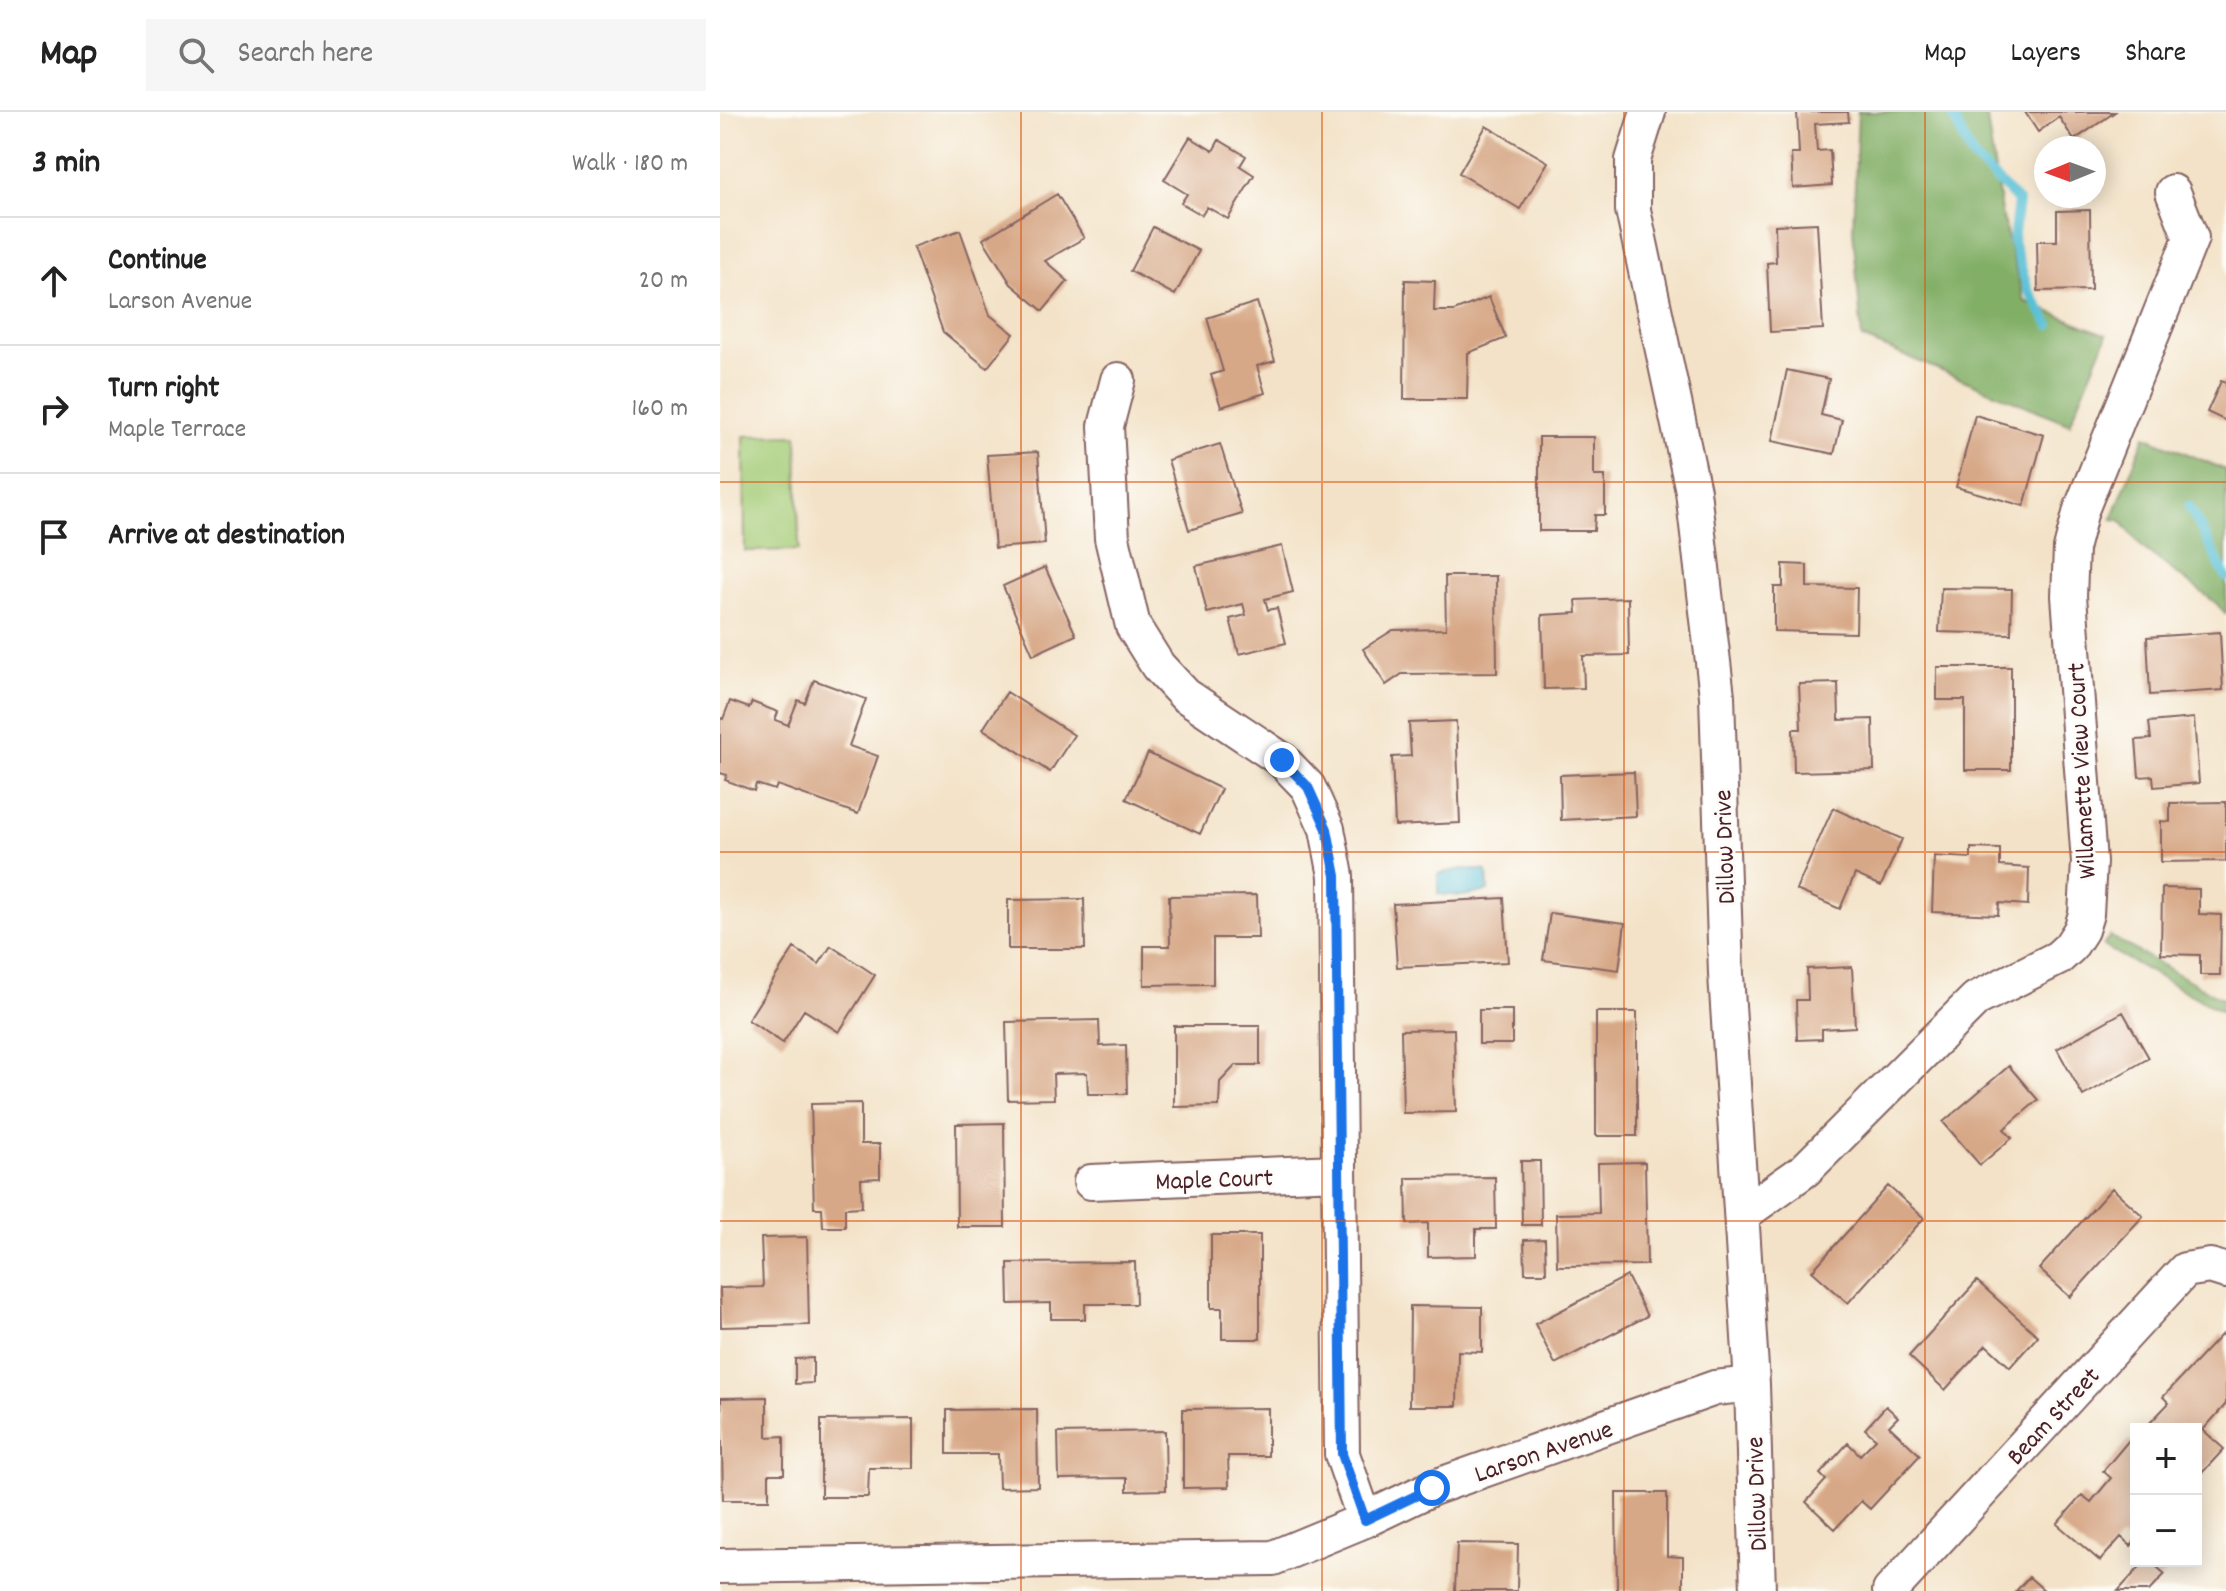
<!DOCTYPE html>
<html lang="en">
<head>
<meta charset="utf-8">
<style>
	body { margin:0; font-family:Dekko,sans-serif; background:#f6f6f6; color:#222 }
	.controls { position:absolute; right:24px; bottom:24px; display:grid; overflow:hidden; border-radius:0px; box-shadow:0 4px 20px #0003 }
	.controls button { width:72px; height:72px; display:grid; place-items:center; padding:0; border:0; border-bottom:2px solid #e0e0e0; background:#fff; color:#222; font:40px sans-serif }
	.compass { position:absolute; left:1314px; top:24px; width:72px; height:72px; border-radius:50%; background:#fff; box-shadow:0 4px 20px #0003; rotate:269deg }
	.stop { position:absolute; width:24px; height:24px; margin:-18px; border:6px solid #1a73e8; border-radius:50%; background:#fff }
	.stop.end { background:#1a73e8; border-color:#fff; box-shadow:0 2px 8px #0008 }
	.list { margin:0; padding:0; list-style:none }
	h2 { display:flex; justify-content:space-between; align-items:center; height:104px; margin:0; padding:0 32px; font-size:34px }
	h2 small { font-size:26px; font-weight:400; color:#767676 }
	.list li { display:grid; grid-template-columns:52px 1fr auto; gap:24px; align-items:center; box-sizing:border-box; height:128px; padding:0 32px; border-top:2px solid #e0e0e0 }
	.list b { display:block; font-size:30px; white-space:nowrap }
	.list p { margin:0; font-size:26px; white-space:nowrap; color:#767676 }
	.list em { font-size:26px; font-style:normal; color:#767676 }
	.icon { flex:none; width:44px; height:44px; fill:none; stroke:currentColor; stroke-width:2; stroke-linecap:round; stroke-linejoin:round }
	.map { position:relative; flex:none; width:1506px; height:1479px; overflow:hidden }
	header { display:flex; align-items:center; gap:48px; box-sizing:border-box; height:112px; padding:0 40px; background:#fff; border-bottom:2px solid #e0e0e0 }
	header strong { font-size:38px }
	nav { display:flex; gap:44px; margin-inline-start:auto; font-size:28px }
	.search { width:560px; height:72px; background:#f6f6f6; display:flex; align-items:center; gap:20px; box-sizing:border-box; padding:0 28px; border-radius:0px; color:#767676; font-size:30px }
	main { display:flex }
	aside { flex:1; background:#fff }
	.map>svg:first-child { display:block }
	.green { fill:#a3cb75; stroke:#767550; stroke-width:2 }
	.forest { fill:#82af66; stroke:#666748; stroke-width:2 }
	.water { fill:#58c0d5; stroke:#517080; stroke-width:2 }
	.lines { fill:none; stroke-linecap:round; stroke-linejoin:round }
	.stream { stroke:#58c0d5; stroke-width:10 }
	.building { fill:#d7a887 }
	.minor-casing { stroke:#856362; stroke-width:38 }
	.minor { stroke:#fff; stroke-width:34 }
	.route { stroke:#1a73e8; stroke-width:10 }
	.grid { fill:none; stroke:#d8530f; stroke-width:2; stroke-opacity:0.55 }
	.labels { text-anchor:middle; stroke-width:6; stroke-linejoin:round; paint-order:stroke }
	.street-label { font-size:26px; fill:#4a1f2b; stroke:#fdfcf7 }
</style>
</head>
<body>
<header>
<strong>Map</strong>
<div class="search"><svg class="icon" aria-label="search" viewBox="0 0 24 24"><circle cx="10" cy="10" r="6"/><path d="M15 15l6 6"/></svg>Search here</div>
<nav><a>Map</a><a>Layers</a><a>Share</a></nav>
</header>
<main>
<aside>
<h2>3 min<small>Walk · 180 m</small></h2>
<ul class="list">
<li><svg class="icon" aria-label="ahead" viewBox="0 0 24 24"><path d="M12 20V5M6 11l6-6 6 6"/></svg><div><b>Continue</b><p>Larson Avenue</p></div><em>20 m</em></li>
<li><svg class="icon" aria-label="right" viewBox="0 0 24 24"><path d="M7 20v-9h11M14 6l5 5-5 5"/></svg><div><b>Turn right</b><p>Maple Terrace</p></div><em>160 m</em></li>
<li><svg class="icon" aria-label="arrive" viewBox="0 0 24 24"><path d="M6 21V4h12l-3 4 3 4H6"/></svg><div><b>Arrive at destination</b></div></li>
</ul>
</aside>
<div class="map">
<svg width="1506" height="1479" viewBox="0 0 1506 1479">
	<rect width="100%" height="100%" fill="#fdfcf7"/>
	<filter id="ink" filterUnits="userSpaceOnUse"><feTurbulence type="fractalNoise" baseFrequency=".0125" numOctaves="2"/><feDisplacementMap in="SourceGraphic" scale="16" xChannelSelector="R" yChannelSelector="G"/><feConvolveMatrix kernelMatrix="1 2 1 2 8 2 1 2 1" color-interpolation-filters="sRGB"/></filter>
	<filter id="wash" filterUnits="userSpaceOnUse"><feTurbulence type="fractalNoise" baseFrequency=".006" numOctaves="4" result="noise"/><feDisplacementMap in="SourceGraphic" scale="32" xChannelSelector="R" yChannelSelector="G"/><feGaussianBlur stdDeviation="1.8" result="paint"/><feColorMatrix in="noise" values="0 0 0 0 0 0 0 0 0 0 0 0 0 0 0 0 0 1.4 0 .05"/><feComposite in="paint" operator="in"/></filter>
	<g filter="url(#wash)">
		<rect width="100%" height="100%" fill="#f3e2c7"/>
		<path class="green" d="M77 323 79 438 25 439 24 324Z"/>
		<path class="forest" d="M1138 0H1266L1281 100 1304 189 1387 223 1350 312 1142 226 1133 118Z
			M1425 324 1506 358V502L1496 491 1423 436 1400 408 1392 407Z
			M1390 824 1506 889V902L1383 834Z"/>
		<path class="water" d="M742 757 767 759 768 779 743 784 718 782V762Z"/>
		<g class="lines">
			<path class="stream" d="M1231 0 1252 44 1298 89 1293 129 1308 178 1330 213
				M1469 394 1506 465"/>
		</g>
		<g id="blocks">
			<path class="building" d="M1077 0H1128L1129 10 1095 12 1097 39 1110 38 1112 73 1073 76 1071 41H1079Z
				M1305 0H1395L1354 28 1339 5 1318 20Z
				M766 14 828 50 800 97 739 61Z
				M470 25 493 39 499 28 526 44 520 54 534 63 508 107 487 95 482 103 461 91 467 82 444 68Z
				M337 82 364 126 325 149 348 169 323 199 291 172 263 127Z
				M1370 98 1371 178 1318 179 1317 129H1337V99Z
				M1097 111 1103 217 1050 220 1047 151 1056 150 1055 113Z
				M433 115 479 139 455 183 410 159Z
				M240 118 270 203 294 222 267 256 223 220 193 135Z
				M685 168 715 169 714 199H734L769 185 786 226 748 241 747 287H684Z
				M537 190 555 249 537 254 545 281 501 295 491 263 503 259 487 206Z
				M1067 258 1109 267 1101 303 1122 308 1114 342 1052 329Z
				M1501 269 1506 271V309L1487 300Z
				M1255 303 1324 323 1304 394 1236 375Z
				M819 325H874V364H885V403H875L874 419H819Z
				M500 332 522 402 469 418 448 348Z
				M318 340 325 432 275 436 267 343Z
				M562 434 573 480 545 487 548 498 557 496 566 531 519 542 510 507 526 503 523 492 487 501 476 454Z
				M1063 452 1087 453V475L1137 476 1136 521 1054 519V475H1063Z
				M325 455 356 523 313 543 283 474Z
				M725 464H776L777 561 682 562 666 573 643 537 673 518 726 517Z
				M1221 476 1292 477 1291 522 1219 520Z
				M908 486 909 543 863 544 864 576 824 577 822 503 857 501 856 488Z
				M1500 520 1503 578 1430 583 1427 525Z
				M1217 555H1291V658H1245V588H1217Z
				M94 568 146 587 129 634 158 644 138 702 57 673 55 678 36 672 34 679 5 668 7 663 0 661V606L3 607 10 589 29 596 32 590 58 600 55 608 68 613 78 588 85 591Z
				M1118 571 1119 608 1153 607 1154 658 1074 660 1073 617H1081L1079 572Z
				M287 580 354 623 330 660 263 617Z
				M1474 606 1479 671 1434 675 1433 664 1419 665 1416 628 1431 627 1429 610Z
				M736 609 740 711 675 714 672 645 691 644 689 611Z
				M428 641 501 677 480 722 406 687Z
				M914 660 916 704 841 708 840 663Z
				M1506 690V749L1441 750V709L1450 710V691Z
				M1113 696 1182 727 1161 774 1135 762 1120 797 1076 778Z
				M1251 736 1280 737V754L1309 756 1308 793 1279 791 1278 803 1212 800 1214 744 1251 746Z
				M1442 776 1479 777V802L1501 803 1500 863H1480V843L1441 842Z
				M537 783 538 826H493V872L424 873V834H450L449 784Z
				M784 786 788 850 677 855 673 792Z
				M364 787 365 837H288V788Z
				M830 801 905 811 899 858 823 848Z
				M111 834 155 863 119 920 84 898 63 931 28 908 74 836 99 852Z
				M1132 855 1135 915 1102 917V927L1077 928 1076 888H1088L1087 857Z
				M759 898H792V932H759Z
				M876 900H917V1024H876Z
				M1403 900 1429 946 1363 984 1337 937Z
				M379 908 380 934 406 933 407 982H368L367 961 333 962 334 987 288 988 286 910Z
				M454 914H540V953H516L500 970 499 994 454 995Z
				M734 917 736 1000 683 1001 681 918Z
				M1289 954 1318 988 1284 1017 1292 1026 1260 1053 1223 1010Z
				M141 991V1032H160V1066L141 1067 142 1095 125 1096V1115H103L102 1096H94L91 992Z
				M284 1011 285 1115H237L236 1012Z
				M801 1049H820L821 1113H802Z
				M925 1050 927 1153 837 1154 836 1102 879 1101 878 1051Z
				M775 1065 776 1117H756V1144L708 1145V1111L687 1112 686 1066Z
				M1168 1074 1204 1106 1128 1191 1092 1159Z
				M1392 1076 1423 1104 1350 1185 1319 1157Z
				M491 1123H540V1227H502V1196H491Z
				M87 1125 89 1213 1 1215 0 1176 43 1175 41 1126Z
				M825 1127 826 1161H805L804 1128Z
				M415 1150 416 1192H365V1207H331V1191L289 1192 288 1151Z
				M907 1164 927 1204 835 1252 815 1212Z
				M1257 1169 1318 1224 1290 1255 1266 1233 1225 1278 1189 1244Z
				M690 1194 762 1195V1240L738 1239 737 1294H689Z
				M1502 1222 1506 1226V1292L1483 1318 1504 1337 1480 1363 1476 1359V1317H1431L1427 1314 1449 1291 1443 1285Z
				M93 1246V1271L75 1272V1247Z
				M47 1285V1325L64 1324V1362H49V1388H3L1 1286Z
				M1166 1294 1178 1305 1169 1314 1200 1343 1150 1397 1141 1389 1115 1417 1086 1390 1106 1368 1100 1362 1128 1331 1140 1343 1156 1327 1145 1317Z
				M548 1296V1344H508L509 1375 463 1376V1297Z
				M317 1297 318 1375 279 1376 278 1342H227V1298Z
				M193 1307V1356H149L148 1385H101V1308Z
				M445 1319 446 1378 407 1379V1366L339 1367 338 1321Z
				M1409 1328 1416 1333V1428L1411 1434 1401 1425 1380 1449 1337 1412 1362 1383 1371 1390 1391 1366 1383 1359Z
				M896 1381H947V1444L963 1445V1479H897Z
				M737 1431 798 1432 797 1479H735Z
				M1425 1449H1430L1445 1462 1429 1479H1398Z
				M1309 1465 1325 1479H1296Z"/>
		</g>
	</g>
	<g filter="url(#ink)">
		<use href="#blocks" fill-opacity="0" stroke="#856362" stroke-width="2"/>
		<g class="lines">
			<defs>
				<path id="minor" d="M928 0 913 48V98L973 379 997 584 1006 862 1032 1272 1038 1479
					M398 268 386 314 392 426 413 514 438 554 465 583 562 648 588 675 607 717 616 764 622 1342 645 1408
					M371 1070 618 1060
					M1023 1102 1085 1058 1256 887 1338 846 1350 835 1361 818 1366 802 1369 750 1349 484 1351 437 1361 398 1471 126 1453 80
					M0 1454 553 1446 645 1408 712 1376 995 1276 1032 1272
					M1170 1479 1465 1158 1490 1154 1506 1159"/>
			</defs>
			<use href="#minor" class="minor-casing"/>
			<use href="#minor" class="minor"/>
		</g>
	</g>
	<g class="lines" filter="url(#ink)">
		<path class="route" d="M562 648 588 675 607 717 616 764 622 1342 645 1408 712 1376"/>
	</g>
	<path class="grid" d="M301 0V1479M602 0V1479M904 0V1479M1205 0V1479M0 370H1506M0 740H1506M0 1109H1506"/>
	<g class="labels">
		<g class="street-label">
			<text transform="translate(1360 659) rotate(-93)" y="9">Willamette View Court</text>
			<text transform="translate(1003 735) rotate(-92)" y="9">Dillow Drive</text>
			<text transform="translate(494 1066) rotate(-2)" y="9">Maple Court</text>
			<text transform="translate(1332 1303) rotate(-47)" y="9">Beam Street</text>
			<text transform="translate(823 1338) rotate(-19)" y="9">Larson Avenue</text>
			<text transform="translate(1035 1382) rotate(-92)" y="9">Dillow Drive</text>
		</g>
	</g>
</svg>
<div class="controls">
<button>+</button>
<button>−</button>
</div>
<svg class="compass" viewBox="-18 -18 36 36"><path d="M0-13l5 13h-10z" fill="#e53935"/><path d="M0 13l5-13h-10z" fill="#767676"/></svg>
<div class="stop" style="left:712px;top:1376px"></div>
<div class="stop end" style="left:562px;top:648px"></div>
</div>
</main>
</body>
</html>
